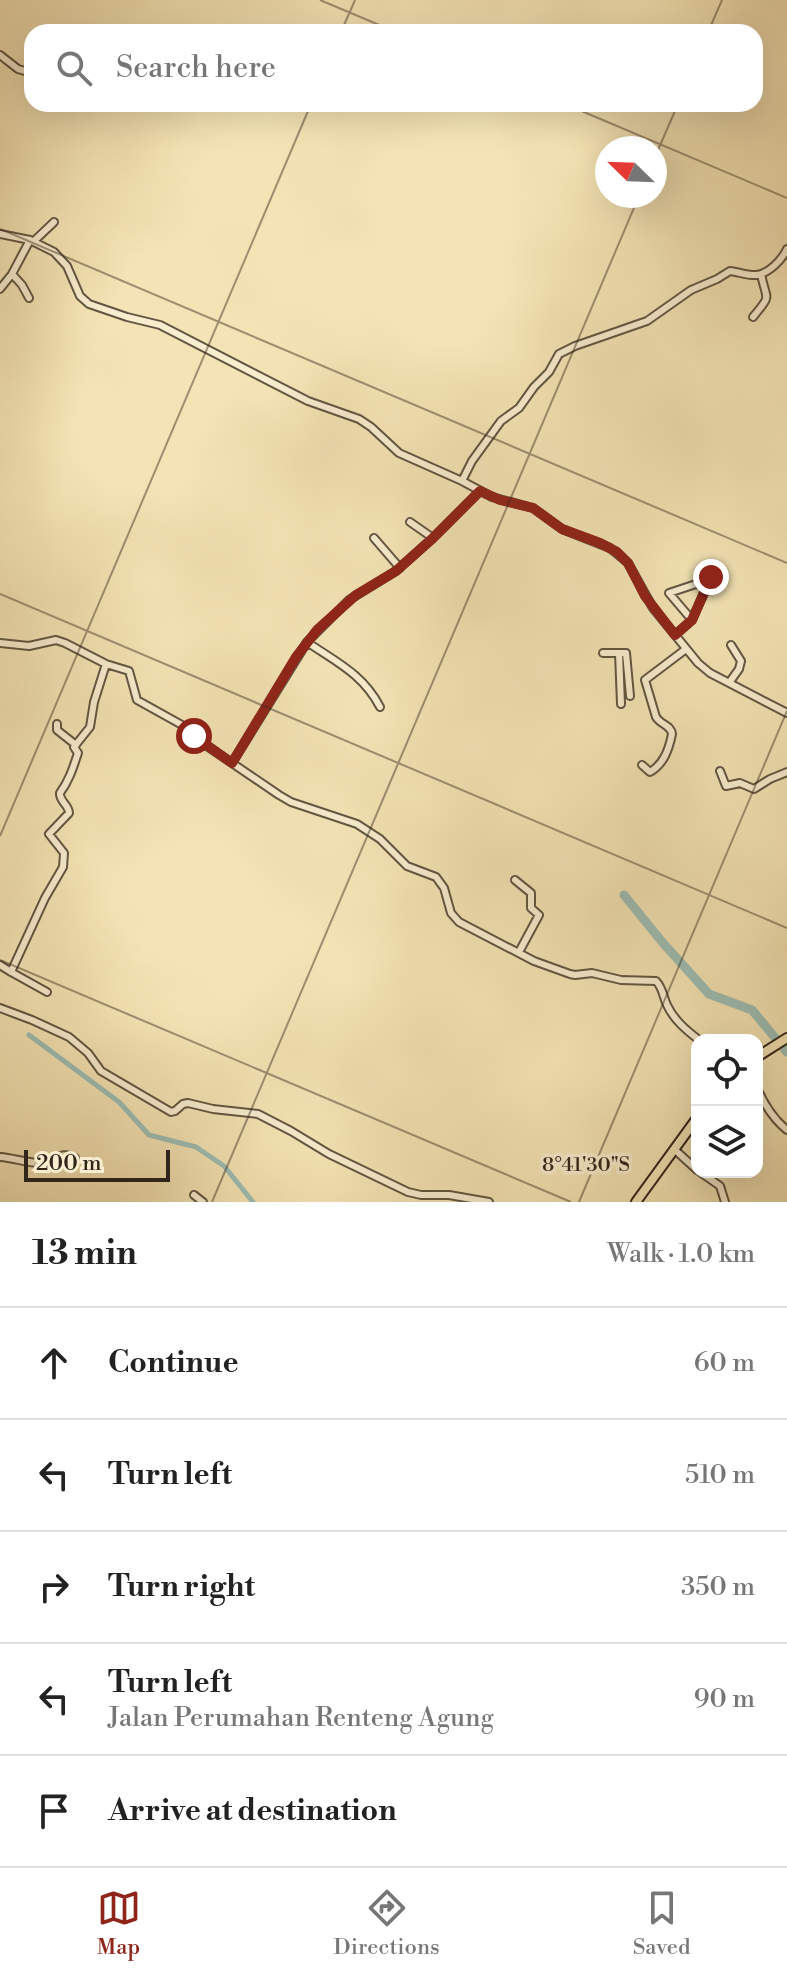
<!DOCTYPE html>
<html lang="en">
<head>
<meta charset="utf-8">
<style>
	body { margin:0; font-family:"Libre Bodoni",serif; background:#f2f2f2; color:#222 }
	.controls { position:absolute; right:24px; bottom:24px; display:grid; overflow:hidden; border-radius:16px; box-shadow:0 8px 32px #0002 }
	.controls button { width:72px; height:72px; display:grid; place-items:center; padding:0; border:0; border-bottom:2px solid #e0e0e0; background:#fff; color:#222; font:40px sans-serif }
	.compass { position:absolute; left:595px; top:136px; width:72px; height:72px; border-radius:50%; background:#fff; box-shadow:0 8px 32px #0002; rotate:293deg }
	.scale { position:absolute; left:24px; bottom:20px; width:146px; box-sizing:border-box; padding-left:8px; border:4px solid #32261b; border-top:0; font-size:22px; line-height:28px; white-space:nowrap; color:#32261b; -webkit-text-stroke:6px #f8edcf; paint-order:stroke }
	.stop { position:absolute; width:24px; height:24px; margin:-18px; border:6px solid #8f2418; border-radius:50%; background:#fff }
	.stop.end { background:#8f2418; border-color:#fff; box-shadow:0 2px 8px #0008 }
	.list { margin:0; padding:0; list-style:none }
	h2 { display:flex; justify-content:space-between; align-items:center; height:104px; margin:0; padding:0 32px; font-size:34px }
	h2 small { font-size:26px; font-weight:400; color:#767676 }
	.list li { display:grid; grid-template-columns:52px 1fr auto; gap:24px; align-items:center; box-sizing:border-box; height:112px; padding:0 32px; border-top:2px solid #e0e0e0 }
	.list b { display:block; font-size:30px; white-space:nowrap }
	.list p { margin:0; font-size:26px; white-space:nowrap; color:#767676 }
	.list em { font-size:26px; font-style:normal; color:#767676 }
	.icon { flex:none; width:44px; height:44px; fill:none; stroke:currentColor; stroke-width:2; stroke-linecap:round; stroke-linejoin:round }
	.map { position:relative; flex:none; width:787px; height:1202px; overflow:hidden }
	.search { position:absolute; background:#fff; box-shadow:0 8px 32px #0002; left:24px; right:24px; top:24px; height:88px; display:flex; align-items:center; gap:20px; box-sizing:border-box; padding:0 28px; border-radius:24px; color:#767676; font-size:30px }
	.sheet { height:664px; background:#fff }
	nav { display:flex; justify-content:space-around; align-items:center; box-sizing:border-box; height:112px; border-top:2px solid #e0e0e0; background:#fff; font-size:22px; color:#767676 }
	nav a { display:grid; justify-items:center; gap:4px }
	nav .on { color:#8f2418 }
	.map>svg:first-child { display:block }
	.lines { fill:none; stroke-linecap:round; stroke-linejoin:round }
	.canal { stroke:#9dbeb4; stroke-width:5 }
	.river { stroke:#9dbeb4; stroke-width:9 }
	.minor-casing { stroke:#625642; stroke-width:10 }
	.major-casing { stroke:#32261b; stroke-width:12 }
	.minor { stroke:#f8edcf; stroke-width:6 }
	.major { stroke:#f4e4b5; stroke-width:8 }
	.route { stroke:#8f2418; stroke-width:10 }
	.ticks { fill:none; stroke:#32261b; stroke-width:2; stroke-opacity:0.45 }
	.ticks-label { font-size:20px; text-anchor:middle; fill:#32261b; stroke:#f8edcf; stroke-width:7; stroke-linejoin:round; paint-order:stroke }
</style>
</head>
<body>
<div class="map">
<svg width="787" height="1202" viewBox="0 0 787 1202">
	<rect width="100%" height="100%" fill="#f4e4b5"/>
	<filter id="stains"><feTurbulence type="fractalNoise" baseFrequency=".0025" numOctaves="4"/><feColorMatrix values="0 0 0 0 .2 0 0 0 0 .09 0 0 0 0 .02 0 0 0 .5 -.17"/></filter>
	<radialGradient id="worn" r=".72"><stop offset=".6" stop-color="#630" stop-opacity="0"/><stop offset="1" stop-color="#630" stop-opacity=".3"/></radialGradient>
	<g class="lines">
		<path class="canal" d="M29 1035 119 1102 149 1135 196 1147 224 1166 253 1202"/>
		<path class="river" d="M624 895 663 943 709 994 752 1010 787 1052"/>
		<defs>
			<path id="minor" d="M0 55 18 69 32 73
				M0 234 30 240 54 252 67 266 80 296 89 304 127 317 160 325 308 401 359 419 371 427 399 453 462 481 492 497 533 508 562 529 610 548 628 563 653 608 698 663 710 673 787 713
				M34 241 54 222
				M12 274 22 285 29 298
				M0 289 12 274 30 240
				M753 317C773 293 766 301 761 274
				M462 481 472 461 501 421 519 408 534 387 549 372 559 354 575 346 647 321 691 290 717 279 730 271C739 272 748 276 757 275 769 273 782 260 787 249
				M410 522 433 538
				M374 538 400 568
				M692 620 669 593 696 584 708 585
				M675 635 692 620 711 577
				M307 642C336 662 363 674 380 707
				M0 643 29 646 56 640 65 643 106 664 129 671 137 700 182 725 207 746 279 795 291 802 357 824 380 839 407 866 436 877 444 888 451 913 459 922 534 961 570 974 575 975 592 973 621 980 656 981C663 988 663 997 667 1005 674 1020 686 1030 699 1040
				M603 653H626L630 696
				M619 653 621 704
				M729 683 739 669 741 661 731 645
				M57 724V730L76 745
				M232 763 307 642 349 600 396 571 433 538 480 491
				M642 765 650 772C664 764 669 749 672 734 671 725 661 725 656 717L645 680 686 649
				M720 771 726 786 740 783 754 789 770 779 787 772
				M515 880 531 893V908L539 915 519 952
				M0 965 11 972 45 898 63 867 64 853 49 834 69 813C69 805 59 801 60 793 69 781 73 768 78 753L74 747 90 727 94 702 106 664
				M11 972 47 992
				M0 1008 32 1020 69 1037 88 1053 101 1071 171 1112 175 1111 183 1104 188 1103 213 1109 258 1114 291 1131 329 1154 408 1192 421 1195H449L489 1202
				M757 1088C764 1104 773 1119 787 1130
				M674 1149 697 1170
				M0 1157C15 1158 29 1164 45 1163 58 1161 60 1150 75 1158
				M700 1172 720 1186 725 1202
				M194 1195 203 1202"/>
			<path id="major" d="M757 1057 787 1038
				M636 1202 697 1118"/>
		</defs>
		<use href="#minor" class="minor-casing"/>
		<use href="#major" class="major-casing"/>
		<use href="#minor" class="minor"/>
		<use href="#major" class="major"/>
	</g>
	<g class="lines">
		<path class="route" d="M194 736 232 763 296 657 317 630 356 595 396 571 433 538 480 491 500 500 533 508 562 529 600 543 617 552 628 563 645 596 675 635 692 620 711 577"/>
	</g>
	<path class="ticks" d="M320 0 396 32M341 32 355 0M708 32 722 0M565 104 787 198M655 157 678 104M0 229 787 563M0 594 787 928M0 836 311 104M0 960 571 1202M212 1202 639 196M579 1202 787 711"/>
	<g class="ticks-label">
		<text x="586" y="1171">8°41'30"S</text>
	</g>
	<rect width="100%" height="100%" filter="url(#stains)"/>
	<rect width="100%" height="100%" fill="url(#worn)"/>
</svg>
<div class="controls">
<button><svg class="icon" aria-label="locate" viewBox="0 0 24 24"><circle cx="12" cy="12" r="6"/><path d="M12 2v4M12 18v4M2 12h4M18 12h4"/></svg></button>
<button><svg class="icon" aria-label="layers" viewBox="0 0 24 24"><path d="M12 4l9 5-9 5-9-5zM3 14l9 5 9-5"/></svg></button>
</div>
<svg class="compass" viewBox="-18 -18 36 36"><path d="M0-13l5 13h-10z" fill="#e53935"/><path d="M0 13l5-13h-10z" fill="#767676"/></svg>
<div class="scale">200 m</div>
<div class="stop" style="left:194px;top:736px"></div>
<div class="stop end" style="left:711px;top:577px"></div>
<div class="search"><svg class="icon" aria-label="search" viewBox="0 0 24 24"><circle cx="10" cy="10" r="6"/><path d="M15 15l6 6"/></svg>Search here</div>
</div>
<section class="sheet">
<h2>13 min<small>Walk · 1.0 km</small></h2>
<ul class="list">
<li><svg class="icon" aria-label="ahead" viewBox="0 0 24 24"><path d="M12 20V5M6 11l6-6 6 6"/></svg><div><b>Continue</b></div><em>60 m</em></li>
<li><svg class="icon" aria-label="left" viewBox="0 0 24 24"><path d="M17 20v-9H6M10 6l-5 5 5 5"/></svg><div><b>Turn left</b></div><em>510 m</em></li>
<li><svg class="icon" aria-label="right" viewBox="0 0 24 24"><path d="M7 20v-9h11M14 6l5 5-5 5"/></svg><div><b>Turn right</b></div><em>350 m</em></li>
<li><svg class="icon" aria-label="left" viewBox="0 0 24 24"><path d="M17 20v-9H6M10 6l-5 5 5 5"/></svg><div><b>Turn left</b><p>Jalan Perumahan Renteng Agung</p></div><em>90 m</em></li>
<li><svg class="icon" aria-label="arrive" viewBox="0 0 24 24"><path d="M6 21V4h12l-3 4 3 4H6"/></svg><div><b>Arrive at destination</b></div></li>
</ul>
</section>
<nav>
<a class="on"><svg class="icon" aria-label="map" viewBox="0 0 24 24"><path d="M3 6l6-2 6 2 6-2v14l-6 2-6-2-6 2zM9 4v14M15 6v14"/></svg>Map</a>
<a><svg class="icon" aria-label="directions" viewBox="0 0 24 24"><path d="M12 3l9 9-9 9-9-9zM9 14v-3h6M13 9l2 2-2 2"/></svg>Directions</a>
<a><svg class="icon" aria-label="saved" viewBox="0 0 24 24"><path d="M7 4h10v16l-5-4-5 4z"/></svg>Saved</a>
</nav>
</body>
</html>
